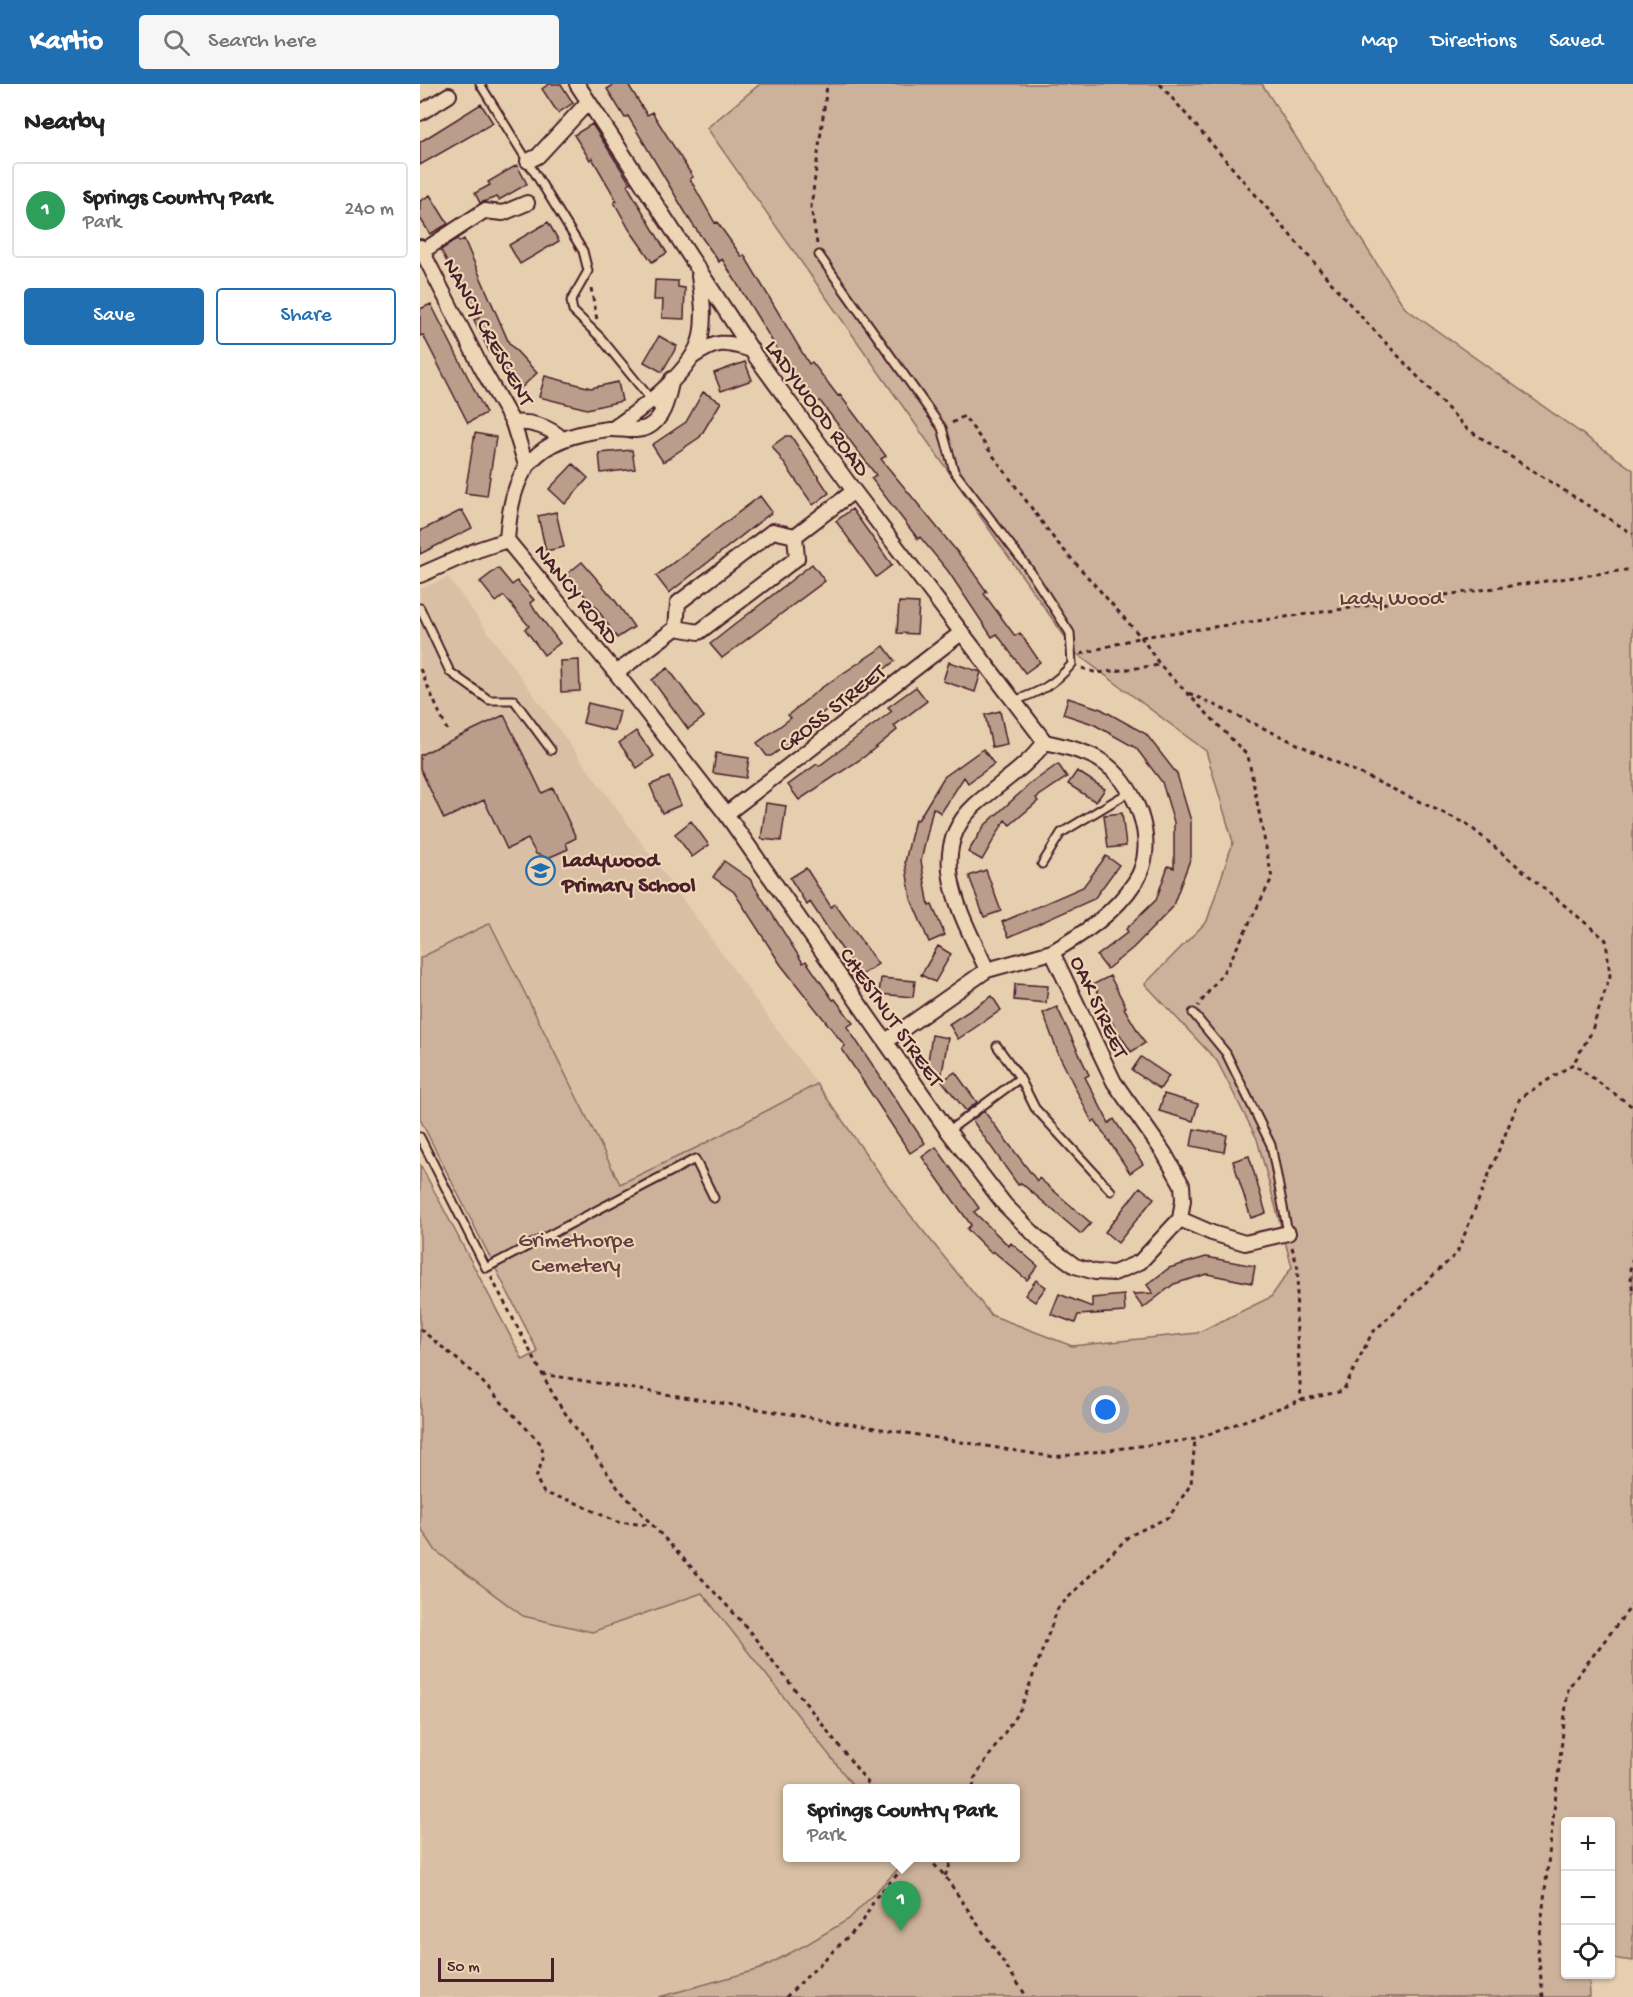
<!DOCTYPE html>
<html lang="en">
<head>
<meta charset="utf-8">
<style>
	body { margin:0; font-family:"Gochi Hand",sans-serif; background:#f6f6f6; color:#222 }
	.controls { position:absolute; right:18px; bottom:18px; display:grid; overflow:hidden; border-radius:6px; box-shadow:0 2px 4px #0004 }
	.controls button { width:54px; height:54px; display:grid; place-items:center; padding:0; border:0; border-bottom:2px solid #e0e0e0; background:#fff; color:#222; font:30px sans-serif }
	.scale { position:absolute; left:18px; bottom:15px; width:116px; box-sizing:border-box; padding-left:6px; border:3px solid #4a1f2b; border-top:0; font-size:16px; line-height:21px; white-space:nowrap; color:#4a1f2b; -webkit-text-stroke:4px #ecd6b5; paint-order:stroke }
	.you { position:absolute; left:686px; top:1326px; width:21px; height:21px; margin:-15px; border:4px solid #fff; border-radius:50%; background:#1a73e8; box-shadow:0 0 0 9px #1a73e833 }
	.badge { display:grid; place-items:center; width:39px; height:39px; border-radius:50%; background:#1f6fb2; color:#fff; font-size:20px; font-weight:700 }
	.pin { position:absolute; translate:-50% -50px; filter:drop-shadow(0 2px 3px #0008) }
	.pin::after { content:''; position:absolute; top:32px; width:21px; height:18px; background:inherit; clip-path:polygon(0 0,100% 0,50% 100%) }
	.popup { position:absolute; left:363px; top:1700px; width:237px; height:78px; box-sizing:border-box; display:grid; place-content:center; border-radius:6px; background:#fff; filter:drop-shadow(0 2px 4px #0005); font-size:20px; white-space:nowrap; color:#767676 }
	.popup b { font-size:22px; color:#222 }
	.popup::after { content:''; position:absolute; left:50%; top:100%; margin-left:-12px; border:12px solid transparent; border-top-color:#fff }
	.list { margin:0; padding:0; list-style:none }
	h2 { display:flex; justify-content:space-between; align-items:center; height:78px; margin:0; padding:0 24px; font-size:26px }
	h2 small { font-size:20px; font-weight:400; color:#767676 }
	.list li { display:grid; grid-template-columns:39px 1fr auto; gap:18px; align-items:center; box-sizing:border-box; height:96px; margin:0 12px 12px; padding:0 12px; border:2px solid #e0e0e0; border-radius:6px }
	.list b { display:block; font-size:22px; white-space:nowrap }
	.list p { margin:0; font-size:20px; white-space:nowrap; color:#767676 }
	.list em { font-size:20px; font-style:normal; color:#767676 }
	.actions { display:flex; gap:12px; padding:18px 24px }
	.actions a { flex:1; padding:14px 0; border:2px solid #1f6fb2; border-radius:6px; text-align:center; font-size:21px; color:#1f6fb2 }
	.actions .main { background:#1f6fb2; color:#fff }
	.icon { flex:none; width:33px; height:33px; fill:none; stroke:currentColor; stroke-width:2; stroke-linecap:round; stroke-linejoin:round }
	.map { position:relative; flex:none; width:1213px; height:1913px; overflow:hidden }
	header { display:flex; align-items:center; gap:36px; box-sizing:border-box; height:84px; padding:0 30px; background:#1f6fb2; color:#fff }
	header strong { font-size:28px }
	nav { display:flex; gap:33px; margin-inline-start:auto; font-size:21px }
	.search { width:420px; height:54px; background:#f6f6f6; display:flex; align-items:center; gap:15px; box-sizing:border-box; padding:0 21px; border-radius:6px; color:#767676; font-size:22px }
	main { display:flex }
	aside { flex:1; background:#fff }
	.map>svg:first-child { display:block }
	.built { fill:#d9c0a4 }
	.green { fill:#ccb29a; stroke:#8b6862; stroke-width:1.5 }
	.building { fill:#ba9d8a; stroke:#4a1f2b; stroke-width:1.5 }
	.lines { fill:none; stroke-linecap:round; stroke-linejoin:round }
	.service-casing { stroke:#4a1f2b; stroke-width:11 }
	.minor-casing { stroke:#4a1f2b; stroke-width:18 }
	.path { stroke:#4a1f2b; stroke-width:3; stroke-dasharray:4.5 4.5; stroke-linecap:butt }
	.service { stroke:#ecd6b5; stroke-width:7 }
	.minor { stroke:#ecd6b5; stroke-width:14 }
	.labels { text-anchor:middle; stroke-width:4.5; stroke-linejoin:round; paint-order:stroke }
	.street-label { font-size:22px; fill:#4a1f2b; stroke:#ecd6b5 }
	.park-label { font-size:22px; fill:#643c41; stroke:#ecd6b5 }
	.poi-label { font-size:22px; font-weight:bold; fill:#4a1f2b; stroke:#ecd6b5; text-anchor:start }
</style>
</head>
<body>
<header>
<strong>Kartio</strong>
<div class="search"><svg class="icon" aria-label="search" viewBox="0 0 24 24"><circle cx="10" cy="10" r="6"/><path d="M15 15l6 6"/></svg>Search here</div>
<nav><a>Map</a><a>Directions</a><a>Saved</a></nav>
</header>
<main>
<aside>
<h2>Nearby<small></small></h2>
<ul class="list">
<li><span class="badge" style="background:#2e9e5b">1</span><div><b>Springs Country Park</b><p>Park</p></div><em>240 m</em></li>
</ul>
<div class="actions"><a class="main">Save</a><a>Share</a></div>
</aside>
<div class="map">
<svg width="1213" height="1913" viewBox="0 0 1213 1913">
	<rect width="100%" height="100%" fill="#e6cfaf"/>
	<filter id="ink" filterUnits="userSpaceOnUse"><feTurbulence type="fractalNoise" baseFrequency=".0167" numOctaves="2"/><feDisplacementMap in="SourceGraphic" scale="12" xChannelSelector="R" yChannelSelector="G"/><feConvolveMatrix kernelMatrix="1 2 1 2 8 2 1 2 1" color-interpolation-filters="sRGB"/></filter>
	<g filter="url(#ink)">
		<path class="built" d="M28 493 397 1000 278 1063 200 1100 71 839 0 874V505Z
			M0 1443 16 1467 282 1509 435 1704H367V1774H489L429 1836 340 1885 239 1913H0Z"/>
		<path class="green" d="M340 0H842L985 224 1213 386V1877L1191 1874 1190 1738H1146V1890L1169 1891 1170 1913H239L340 1885 389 1859 429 1835 489 1774H595V1704H435L282 1509 172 1548 103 1532 16 1467 0 1443V1080L103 1276 118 1268 0 1035V874L70 839 200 1100 278 1063 397 1000 479 1117 571 1231 652 1262 777 1249 851 1213 872 1183 837 1055 797 977 725 900 787 837 813 758 786 667 657 570 287 44Z"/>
		<path class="building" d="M129 0H141L153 19 138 29 122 5Z
			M195 0H208L227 31 232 28 273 93 270 95 295 139 297 138 322 173 324 171 389 280 392 278 418 312 420 311 466 372 461 375 548 481 567 508 564 510 595 552 600 549 620 578 605 589 577 550 572 553 528 487 500 453 498 455 451 394 456 391 400 317 397 319 370 286 302 175 299 178 271 138 208 32 205 34 187 5Z
			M61 20 73 39 0 81V58Z
			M172 40 210 99 207 101 247 169 232 178 209 145 194 118 197 117 172 74 170 76 154 51Z
			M97 81 107 100 79 116 77 113 60 119 55 109 70 101 68 98Z
			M10 111 28 140 10 150 0 134V117Z
			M128 138 139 157 100 180 89 161Z
			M37 155 39 158 44 155 89 259 117 289 101 304 69 267 54 236 59 234 37 186 32 188 21 166Z
			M235 196 258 197V203L265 204 264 235 242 234 243 216H234Z
			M11 220 66 329 48 339 3 251 0 252V225Z
			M239 252 257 262 242 288 224 278Z
			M325 278 332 296 301 307 294 289Z
			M125 292 171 304 198 298 202 317 167 325 119 313Z
			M283 308 301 318 280 353 243 378 232 361 266 338Z
			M55 349 76 353 67 412 45 409Z
			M366 352H371L409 409 393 421 352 362Z
			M212 366 215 385 181 389 179 369Z
			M153 380 168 394 145 420 129 405Z
			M340 412 352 428 249 509 236 492Z
			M432 425 472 481 456 493 416 437Z
			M42 426 52 444 0 470V447Z
			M136 428 144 463 126 467 118 432Z
			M162 478 194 515 214 543 197 554 171 516 169 517 147 490Z
			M392 480 405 497 302 574 290 560Z
			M78 484 92 501 97 497 114 516 110 519 140 559 124 571 105 545 109 542 84 512 76 518 60 498Z
			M479 518 499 519 497 550 477 549Z
			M464 562 475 577 451 595 449 592 371 654 373 657 351 672H347L337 659 371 634 368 631 401 604Z
			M159 576 160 607 141 608 140 577Z
			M529 578 561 588 555 608 523 597Z
			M248 584 284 633 268 645 232 596Z
			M496 603 507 617 474 642 477 646 444 673 379 716 368 701 397 680 399 682 472 627 468 623Z
			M648 614 681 625 726 650 757 690 771 737V773L752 824 713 864 687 885 677 872 708 848 706 845 736 816 748 782 754 784V738L742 698 716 664 673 640 643 630Z
			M168 619 200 627 195 647 163 639Z
			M580 627 587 660 572 663 565 631Z
			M84 631 122 709 133 704 156 754 146 759 148 765 128 774 116 770 108 755 87 765 64 716 24 735 0 684V671Z
			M216 647 234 672 217 684 199 659Z
			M563 665 574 680 548 699 544 693 521 729 513 724 501 777 509 822 512 821 525 851 509 858 491 815 485 778 495 735 498 736 524 693Z
			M296 669 329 674 326 694 293 689Z
			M638 680 647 693 616 714 618 717 590 741 585 736 562 776 548 768 564 742 610 700Z
			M657 687 685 705 676 718 648 700Z
			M249 693 261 721 242 729 230 701Z
			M346 719 366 722 361 757 341 755Z
			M702 729 706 762 688 764 684 731Z
			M271 737 289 761 272 773 255 750Z
			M686 772 699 781 674 815 589 853 582 838 663 803Z
			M304 777 330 795 383 879 386 877 413 916 415 915 433 939 427 943 505 1059 490 1069 422 965 425 962 361 881 314 808 293 793Z
			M386 784 411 823 415 820 458 880 440 892 390 818 387 821 370 794Z
			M566 786 581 827 564 833 549 792Z
			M518 862 531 870 515 898 501 891Z
			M690 892 706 923 704 924 725 959 711 968 693 940 674 900Z
			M461 894 495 897 493 913 459 910Z
			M595 900 628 902 626 919 594 916Z
			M572 912 581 926 538 955 529 940Z
			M637 923 669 991 665 993 689 1039 694 1035 723 1080 710 1089 675 1036 672 1038 638 969 623 929Z
			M512 951 528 954 521 995 514 985 507 984Z
			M721 973 749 992 740 1005 712 986Z
			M535 988 557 1018 546 1027 522 997Z
			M744 1010 778 1020 773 1037 739 1027Z
			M564 1027 617 1097 619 1094 671 1139 661 1150 601 1099 598 1101 552 1036Z
			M774 1045 807 1051 804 1068 771 1062Z
			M516 1063 559 1124 554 1128 589 1162 591 1159 618 1182 607 1196 573 1167 571 1169 547 1145 551 1141 502 1073Z
			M829 1072 846 1129 831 1134 813 1077Z
			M720 1103 734 1114 698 1159 685 1148Z
			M786 1173 835 1182 832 1199 787 1190 754 1200 723 1224 713 1210 733 1209 727 1201 749 1184Z
			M616 1196 626 1203 615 1218 605 1211Z
			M639 1210 672 1223V1214L704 1211 705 1228 658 1231 655 1239 631 1230Z"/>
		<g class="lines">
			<defs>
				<path id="service" d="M60 0 163 167 168 187 151 217 153 227 180 253 242 329
					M399 171 522 344 534 387 608 484 650 549 652 580C634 601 618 609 593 617
					M0 524 30 588 69 616H94L131 666
					M622 780 641 749 711 707
					M773 929 806 969 851 1061 868 1149
					M577 962 600 994 615 1024 691 1107
					M528 1047 600 994
					M0 1053 66 1184 275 1075 294 1114"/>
				<path id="minor" d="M157 0 336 273 434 407 625 658
					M0 29 29 11
					M108 77 118 72 168 18
					M0 163 61 283 93 339 106 381
					M3 167 64 127 83 129 107 119
					M272 273C297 256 304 257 332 266
					M93 339C110 337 130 343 142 355
					M194 344C222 325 274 286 281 252 285 231 282 212 279 192
					M87 456 196 589 306 730 528 1047 585 1121 621 1157 655 1182 675 1188 694 1189 720 1178 760 1135 763 1116 762 1101 744 1069 694 998 632 868C663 850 695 829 715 798 741 759 715 696 678 675 662 666 642 662 625 658
					M0 491 57 466 87 456C92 384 113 354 188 345 201 344 216 349 228 343 245 334 248 311 252 295
					M256 544 279 548 377 474 375 452
					M196 589 256 544 258 519 353 447 375 452 434 407
					M306 730 541 549
					M567 886C544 835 503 770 554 722 578 700 606 684 625 658
					M466 957 567 886 632 868
					M760 1135 792 1149 825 1159 868 1149"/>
			</defs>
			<use href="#service" class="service-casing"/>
			<use href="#minor" class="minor-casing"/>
			<path class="path" d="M740 0 934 225 1047 345 1213 450
				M397 160 391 123 407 2 409 0
				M171 204 177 236
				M532 339 544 332 635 456 721 553 740 581 828 672 852 794 807 883 778 922
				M661 570 721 553 1213 485
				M662 584 677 589 740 581
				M0 585 27 646
				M769 609 1047 740 1186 856 1190 892 1171 949 1153 980
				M872 1163 878 1185 876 1231 881 1316
				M1213 1174 1210 1185 1213 1210
				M71 1193 136 1316 198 1404 323 1539 452 1704
				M0 1245 54 1289 122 1361 123 1375 116 1394 124 1409 152 1417 197 1438 228 1441
				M122 1290 634 1373 775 1355 881 1316 923 1307 952 1249 1037 1169 1100 1014 1153 980 1213 1023
				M553 1704 554 1695 601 1624 638 1524 709 1452 749 1433 771 1400 775 1355
				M508 1774 525 1792 607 1913
				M525 1792 533 1774
				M366 1913 442 1839 456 1813 493 1774
				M1123 1913 1118 1868 1148 1604 1213 1520"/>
			<use href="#service" class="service"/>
			<use href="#minor" class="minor"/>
		</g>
	</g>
	<defs>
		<symbol id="school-ring" viewBox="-11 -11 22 22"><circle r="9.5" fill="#ecd6b5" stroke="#1f6fb2" stroke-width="1.5"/><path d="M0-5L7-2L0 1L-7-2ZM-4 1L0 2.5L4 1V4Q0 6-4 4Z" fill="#1f6fb2"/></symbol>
	</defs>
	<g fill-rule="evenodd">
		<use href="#school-ring" x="104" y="770" width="33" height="33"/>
	</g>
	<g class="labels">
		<g class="street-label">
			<text transform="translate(70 247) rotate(61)" y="8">NANCY CRESCENT</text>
			<text transform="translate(399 323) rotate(54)" y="8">LADYWOOD ROAD</text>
			<text transform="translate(158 509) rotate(51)" y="8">NANCY ROAD</text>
			<text transform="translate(411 623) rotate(-38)" y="8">CROSS STREET</text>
			<text transform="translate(681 922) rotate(65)" y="8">OAK STREET</text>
			<text transform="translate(473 932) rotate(55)" y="8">CHESTNUT STREET</text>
		</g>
		<g class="park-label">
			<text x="971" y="520">Lady Wood</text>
			<text x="156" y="1162">Grimethorpe<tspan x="156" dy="25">Cemetery</tspan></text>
		</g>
		<g class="poi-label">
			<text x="142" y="782">Ladywood<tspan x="142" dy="25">Primary School</tspan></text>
		</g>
	</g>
</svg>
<div class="controls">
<button>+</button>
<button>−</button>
<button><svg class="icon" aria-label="locate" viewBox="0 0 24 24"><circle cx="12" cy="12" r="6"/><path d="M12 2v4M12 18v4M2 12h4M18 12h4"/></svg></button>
</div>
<div class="scale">50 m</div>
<div class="you"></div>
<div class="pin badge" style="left:481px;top:1847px;background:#2e9e5b">1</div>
<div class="popup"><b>Springs Country Park</b>Park</div>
</div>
</main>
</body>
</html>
